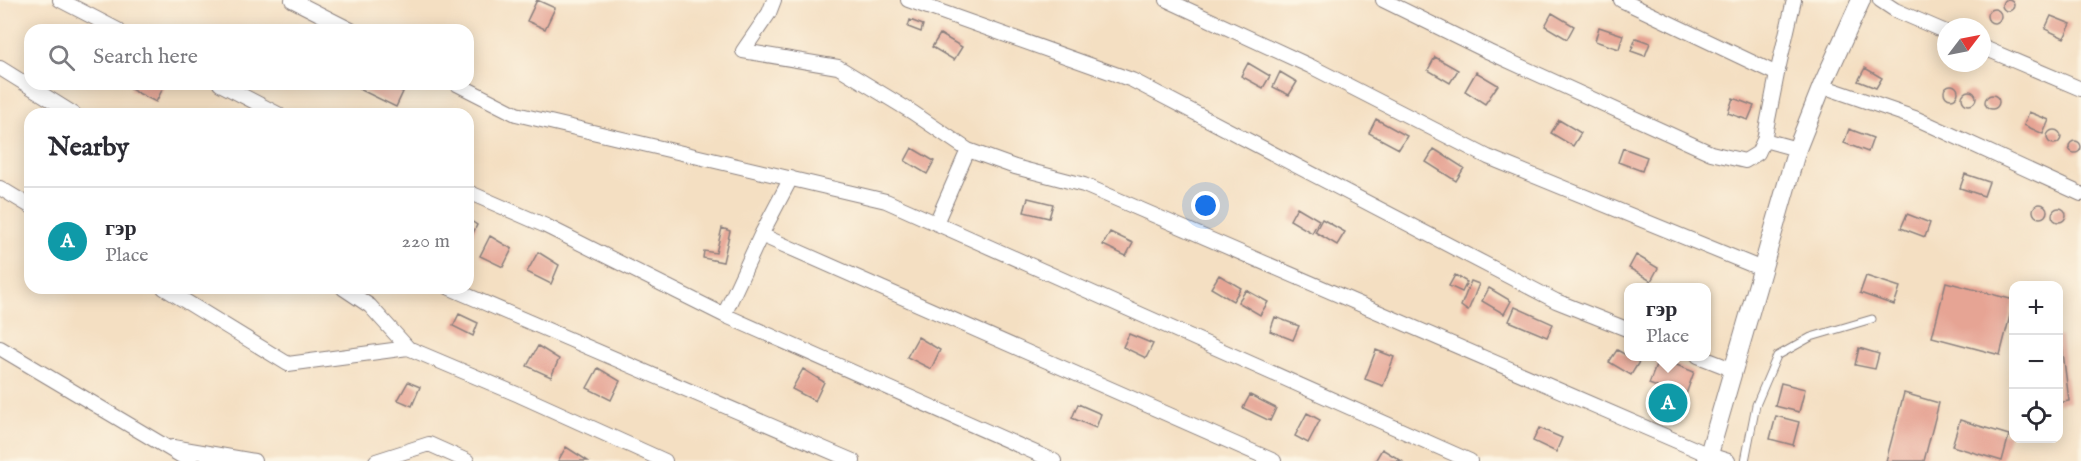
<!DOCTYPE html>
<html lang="en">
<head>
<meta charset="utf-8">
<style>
	body { margin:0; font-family:"IM FELL English",serif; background:#f2f2f3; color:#2b2b33 }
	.controls { position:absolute; right:18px; bottom:18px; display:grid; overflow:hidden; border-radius:12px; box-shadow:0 3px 15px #0003 }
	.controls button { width:54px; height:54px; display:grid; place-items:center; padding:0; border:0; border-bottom:2px solid #e1e1e2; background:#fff; color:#2b2b33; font:30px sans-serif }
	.compass { position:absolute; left:1937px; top:18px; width:54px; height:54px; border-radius:50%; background:#fff; box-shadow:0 3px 15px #0003; rotate:58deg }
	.you { position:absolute; left:1206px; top:206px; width:21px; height:21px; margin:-15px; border:4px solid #fff; border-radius:50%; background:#1a73e8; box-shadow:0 0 0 9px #1a73e833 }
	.badge { display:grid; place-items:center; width:39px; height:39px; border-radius:50%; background:#0f766e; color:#fff; font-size:20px; font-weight:700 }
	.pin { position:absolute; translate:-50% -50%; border:3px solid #fff; box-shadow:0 2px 6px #0006 }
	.popup { position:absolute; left:1624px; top:283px; width:87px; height:78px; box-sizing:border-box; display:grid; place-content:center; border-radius:12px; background:#fff; filter:drop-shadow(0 2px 4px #0005); font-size:20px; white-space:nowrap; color:#7c7c81 }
	.popup b { font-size:22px; color:#2b2b33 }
	.popup::after { content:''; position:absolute; left:50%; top:100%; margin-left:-12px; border:12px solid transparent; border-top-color:#fff }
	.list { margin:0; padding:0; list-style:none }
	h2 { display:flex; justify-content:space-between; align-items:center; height:78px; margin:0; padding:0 24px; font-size:26px }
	h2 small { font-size:20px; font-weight:400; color:#7c7c81 }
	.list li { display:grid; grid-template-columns:39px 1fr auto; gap:18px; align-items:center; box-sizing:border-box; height:108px; padding:0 24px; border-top:2px solid #e1e1e2 }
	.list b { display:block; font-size:22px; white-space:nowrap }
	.list p { margin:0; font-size:20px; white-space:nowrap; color:#7c7c81 }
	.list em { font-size:20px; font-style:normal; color:#7c7c81 }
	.icon { flex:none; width:33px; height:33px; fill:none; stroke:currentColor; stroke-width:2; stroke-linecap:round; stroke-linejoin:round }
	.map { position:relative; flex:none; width:2081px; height:461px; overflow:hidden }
	.search { position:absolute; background:#fff; box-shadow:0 3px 15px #0003; left:24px; top:24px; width:450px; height:66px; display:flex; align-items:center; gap:15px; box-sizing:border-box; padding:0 21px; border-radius:18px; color:#7c7c81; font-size:22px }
	.panel { position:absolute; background:#fff; box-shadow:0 3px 15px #0003; left:24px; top:108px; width:450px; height:186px; border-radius:18px }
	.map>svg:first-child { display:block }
	.building { fill:#e6a494 }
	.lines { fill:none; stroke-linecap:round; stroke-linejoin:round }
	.lane-casing { stroke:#8b807e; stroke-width:9 }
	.street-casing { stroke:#8b807e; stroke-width:16 }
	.secondary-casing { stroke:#8b807e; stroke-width:20 }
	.lane { stroke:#fff; stroke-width:7 }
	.street { stroke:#fff; stroke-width:14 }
	.secondary { stroke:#fff; stroke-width:18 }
</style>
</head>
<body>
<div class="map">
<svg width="2081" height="461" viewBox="0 0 2081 461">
	<rect width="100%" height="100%" fill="#fcf5e5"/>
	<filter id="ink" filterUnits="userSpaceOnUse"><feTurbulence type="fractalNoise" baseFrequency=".0167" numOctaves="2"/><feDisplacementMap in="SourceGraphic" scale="12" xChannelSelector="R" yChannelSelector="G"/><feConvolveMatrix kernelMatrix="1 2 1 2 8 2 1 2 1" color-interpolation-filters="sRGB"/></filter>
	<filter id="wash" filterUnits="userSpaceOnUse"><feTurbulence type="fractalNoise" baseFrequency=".008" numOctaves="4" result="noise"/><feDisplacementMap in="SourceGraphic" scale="24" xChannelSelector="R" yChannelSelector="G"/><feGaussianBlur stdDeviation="1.35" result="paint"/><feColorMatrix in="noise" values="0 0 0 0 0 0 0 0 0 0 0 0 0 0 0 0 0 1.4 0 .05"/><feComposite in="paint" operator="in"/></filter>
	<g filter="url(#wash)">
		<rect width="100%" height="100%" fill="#f4dfc2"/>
		<g id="blocks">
			<path class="building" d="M2002 5a6 6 0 1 1 12 0a6 6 0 1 1-12 0Z
				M537 0 555 8 545 29 527 21Z
				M1987 16a7 7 0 1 1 14 0a7 7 0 1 1-14 0Z
				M1552 13 1574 26 1567 39 1545 26Z
				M2051 16 2071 24 2064 38 2045 29Z
				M910 20 923 25 921 32 908 27Z
				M1599 27 1623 35 1619 49 1595 41Z
				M940 34 962 47 954 60 932 47Z
				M1636 38 1650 43 1645 56 1631 51Z
				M1435 57 1458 70 1450 83 1428 70Z
				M1248 63 1270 76 1263 88 1241 76Z
				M1865 68 1882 78 1876 88 1858 81Z
				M1280 72 1297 82 1289 95 1273 87Z
				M1476 72 1498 85 1485 104 1465 91Z
				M133 84H165L156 102 130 89Z
				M354 84H387L403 92 396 107 353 86Z
				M1944 92a7 7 0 1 1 14 0a7 7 0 1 1-14 0Z
				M1962 98a7 7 0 1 1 14 0a7 7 0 1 1-14 0Z
				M1985 102a7 7 0 1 1 14 0a7 7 0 1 1-14 0Z
				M1733 98 1754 106 1748 120 1728 113Z
				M2029 112 2049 120 2043 134 2024 125Z
				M1376 119 1407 136 1399 149 1369 133Z
				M1559 120 1581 133 1573 146 1551 133Z
				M1849 129 1873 138 1868 152 1844 143Z
				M2047 137a7 7 0 1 1 14 0a7 7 0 1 1-14 0Z
				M2069 147a6 6 0 1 1 12 0a6 6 0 1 1-12 0Z
				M912 148 934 161 927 174 905 161Z
				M1623 148 1647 157 1642 171 1618 162Z
				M1434 149 1464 168 1456 181 1426 162Z
				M1965 174 1989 182 1984 196 1960 188Z
				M1028 198 1053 204 1049 218 1024 212Z
				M2033 211a7 7 0 1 1 14 0a7 7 0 1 1-14 0Z
				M1297 207 1319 220 1312 233 1290 220Z
				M2052 215a7 7 0 1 1 14 0a7 7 0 1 1-14 0Z
				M1907 214 1930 223 1925 237 1901 228Z
				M468 219 477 225 468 243Z
				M1322 219 1345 232 1337 245 1315 232Z
				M722 228 730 231 723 262 703 258 704 251 716 253Z
				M1110 232 1133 243 1126 256 1103 245Z
				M490 236 512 249 503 267 480 256Z
				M538 252 559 265 551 284 527 272Z
				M1636 255 1658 268 1651 281 1629 268Z
				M1219 275 1241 288 1233 301 1211 288Z
				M1455 275 1467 282 1462 292 1449 286Z
				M1866 276 1900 287 1894 305 1860 293Z
				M1471 281 1479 284 1468 311 1461 306Z
				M1946 282 2014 300 2000 355 1932 337Z
				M1489 288 1511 301 1504 314 1482 301Z
				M1246 290 1268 302 1260 315 1238 302Z
				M1515 307 1553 324 1547 337 1509 321Z
				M459 314 478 323 473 336 453 326Z
				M1275 317 1299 326 1293 340 1270 331Z
				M1129 334 1153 344 1146 358 1123 347Z
				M2061 336 2069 401 2058 403V337Z
				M918 337 940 350 931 369 907 357Z
				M538 346 559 359 551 377 527 366Z
				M1859 348 1879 354 1875 369 1855 365Z
				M1376 350 1394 357 1383 386 1365 379Z
				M1617 350 1639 362 1631 375 1609 362Z
				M1659 358 1694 372 1685 397 1649 384Z
				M598 368 620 381 611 400 587 388Z
				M803 369 824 382 815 401 792 389Z
				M408 382 420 387 412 406 398 400Z
				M1781 383 1805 389 1799 412 1775 406Z
				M1904 393 1939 403 1924 461H1886Z
				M1250 395 1276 408 1270 421 1243 408Z
				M1078 404 1101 414 1096 428 1072 418Z
				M1307 413 1320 420 1308 443 1295 436Z
				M1776 416 1799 422 1793 445 1770 439Z
				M1960 420 2009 435 2002 461 1952 446Z
				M1539 428 1562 438 1556 452 1533 441Z
				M566 447 588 461H558Z
				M1382 449 1402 461H1375Z"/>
		</g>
	</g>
	<g filter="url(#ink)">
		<use href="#blocks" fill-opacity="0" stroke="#8b807e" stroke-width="1.5"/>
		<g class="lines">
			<defs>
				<path id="lane" d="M1745 461 1756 405 1777 356 1811 337 1872 319"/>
				<path id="street" d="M60 0 118 30
					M292 0 351 30
					M774 0 769 13 743 51 838 67 912 112 968 150 1015 167 1084 185 1709 455 1728 461
					M908 0 1132 80 1556 301 1629 330
					M1167 0 1310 66 1488 157 1762 269
					M1383 0 1489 52 1711 153 1745 161 1758 153 1764 140
					M1621 0 1777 74
					M1794 0 1777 74 1764 140 1797 149
					M1880 0 1895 10 1946 32
					M1982 47 2081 89
					M0 68 74 114
					M220 84 278 114
					M457 84 516 114 886 201 1470 461
					M1822 86 1915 118 2081 194
					M0 188 30 206
					M468 192 546 226 724 315 1054 461
					M936 223 968 150
					M761 235 1274 461
					M164 288 288 364 408 348 519 395 665 461
					M343 288 370 306 408 348
					M450 288 853 461
					M724 315 761 235 791 178
					M0 348 190 461
					M1698 356 1734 370
					M173 447 254 461
					M376 461 429 444 467 461"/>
				<path id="secondary" d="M1707 461 1797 149 1822 86 1861 0"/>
			</defs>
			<use href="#lane" class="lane-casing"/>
			<use href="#street" class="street-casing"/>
			<use href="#secondary" class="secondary-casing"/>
			<use href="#lane" class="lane"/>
			<use href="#street" class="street"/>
			<use href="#secondary" class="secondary"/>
		</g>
	</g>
</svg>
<div class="controls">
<button>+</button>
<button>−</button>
<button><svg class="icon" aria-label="locate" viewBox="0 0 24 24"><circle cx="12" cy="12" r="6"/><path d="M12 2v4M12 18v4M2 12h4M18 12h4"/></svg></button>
</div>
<svg class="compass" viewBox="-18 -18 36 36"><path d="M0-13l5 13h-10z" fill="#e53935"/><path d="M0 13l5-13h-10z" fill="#7c7c81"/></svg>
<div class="you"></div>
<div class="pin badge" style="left:1668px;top:403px;background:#0f9aa8">A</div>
<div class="popup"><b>гэр</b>Place</div>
<div class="search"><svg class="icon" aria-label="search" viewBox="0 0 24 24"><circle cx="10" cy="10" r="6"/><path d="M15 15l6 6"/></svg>Search here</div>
<section class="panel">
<h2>Nearby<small></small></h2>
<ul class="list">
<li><span class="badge" style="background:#0f9aa8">A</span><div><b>гэр</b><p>Place</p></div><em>220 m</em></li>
</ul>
</section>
</div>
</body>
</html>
